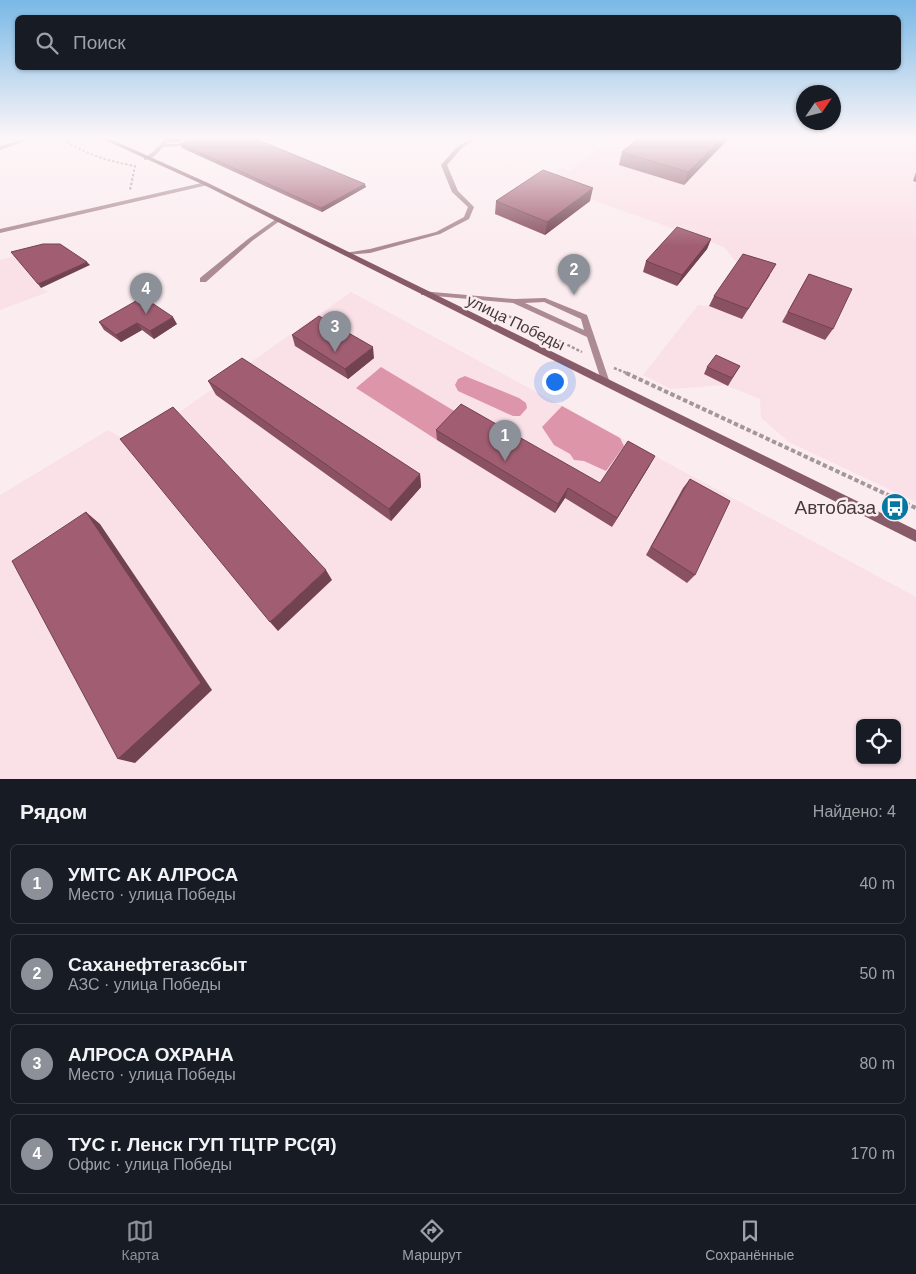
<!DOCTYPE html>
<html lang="ru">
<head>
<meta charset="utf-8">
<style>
	body { margin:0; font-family:Helvetica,sans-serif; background:#20242c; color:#f1f3f6 }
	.controls { position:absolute; right:15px; bottom:15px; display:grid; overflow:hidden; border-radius:8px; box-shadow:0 1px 4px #0004 }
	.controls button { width:45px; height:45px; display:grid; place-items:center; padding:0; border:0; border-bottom:1px solid #363941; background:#171b24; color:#f1f3f6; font:25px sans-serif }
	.compass { position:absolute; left:796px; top:85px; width:45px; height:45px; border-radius:50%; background:#171b24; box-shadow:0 1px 4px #0004; rotate:55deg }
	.you { position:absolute; left:554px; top:381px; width:18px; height:18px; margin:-12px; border:4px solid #fff; border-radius:50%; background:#1a73e8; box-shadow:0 0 0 8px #1a73e833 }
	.badge { display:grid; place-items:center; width:32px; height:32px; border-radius:50%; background:#8c9099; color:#fff; font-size:16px; font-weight:700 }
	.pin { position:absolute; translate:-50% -41px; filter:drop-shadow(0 1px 2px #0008) }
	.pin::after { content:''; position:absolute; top:26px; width:18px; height:15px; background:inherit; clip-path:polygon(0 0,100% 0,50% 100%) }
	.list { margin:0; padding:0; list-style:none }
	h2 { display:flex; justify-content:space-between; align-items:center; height:65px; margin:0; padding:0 20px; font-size:21px }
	h2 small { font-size:16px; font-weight:400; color:#9ea1a6 }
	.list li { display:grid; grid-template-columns:32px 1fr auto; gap:15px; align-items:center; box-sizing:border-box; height:80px; margin:0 10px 10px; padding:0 10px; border:1px solid #363941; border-radius:8px }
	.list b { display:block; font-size:19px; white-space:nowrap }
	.list p { margin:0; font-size:16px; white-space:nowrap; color:#9ea1a6 }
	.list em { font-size:16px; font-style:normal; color:#9ea1a6 }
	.icon { flex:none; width:28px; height:28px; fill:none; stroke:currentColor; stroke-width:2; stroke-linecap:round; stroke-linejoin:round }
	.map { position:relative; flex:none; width:916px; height:779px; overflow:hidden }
	.search { position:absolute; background:#171b24; box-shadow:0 1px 4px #0004; left:15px; right:15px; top:15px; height:55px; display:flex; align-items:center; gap:12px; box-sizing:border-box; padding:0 18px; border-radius:8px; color:#9ea1a6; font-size:19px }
	.sheet { height:425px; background:#171b24 }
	nav { display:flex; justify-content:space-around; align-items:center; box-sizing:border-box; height:70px; border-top:1px solid #363941; background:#171b24; font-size:14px; color:#9ea1a6 }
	nav a { display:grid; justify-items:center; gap:2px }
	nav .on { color:#8c9099 }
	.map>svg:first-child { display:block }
	.built { fill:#fae0e7; fill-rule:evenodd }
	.forest { fill:#dd95aa }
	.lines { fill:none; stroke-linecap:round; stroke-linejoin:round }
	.path-far2 { stroke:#a4969a; stroke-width:2; stroke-dasharray:2.5 2; stroke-linecap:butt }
	.path-far1 { stroke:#a4969a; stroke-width:2.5; stroke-dasharray:3 2; stroke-linecap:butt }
	.path { stroke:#a4969a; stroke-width:4; stroke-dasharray:4.5 2.5; stroke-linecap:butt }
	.lane { fill:#ac8b94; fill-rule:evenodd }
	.street { fill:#ac8b94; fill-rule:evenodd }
	.secondary { fill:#885b68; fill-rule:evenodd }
	.wall { fill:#8a5163 }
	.shaded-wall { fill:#714250 }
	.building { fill:#a15e73; stroke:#714250 }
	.labels { text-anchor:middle; stroke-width:5; stroke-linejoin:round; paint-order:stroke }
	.street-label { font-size:16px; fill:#46393c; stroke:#fbecf0 }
	.near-poi-label { font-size:19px; fill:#46393c; stroke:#fbecf0; text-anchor:end }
</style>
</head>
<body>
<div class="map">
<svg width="916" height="779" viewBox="0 0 916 779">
	<rect width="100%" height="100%" fill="#fbecf0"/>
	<path class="built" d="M613 137H916V502L789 442 761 418 760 399 725 385 671 389 643 375 698 305 709 306 738 264 724 247 542 182 561 168 570 171Z
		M14 256 41 288 48 292 0 310V260Z
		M351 292 916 597V779H0V495L108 430 120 437 127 449ZM860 723H897V760H860Z"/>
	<path class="forest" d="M381 367 461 415 437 440 356 388Z
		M465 376 519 398 526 403 527 408 520 416H513L458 391 455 385 458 379Z
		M562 406 620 438 624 446 606 471 584 461 574 460 570 454 554 445 542 427Z"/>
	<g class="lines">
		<path class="path-far2" d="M59 137C82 153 107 161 135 166L130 190"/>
		<path class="path-far1" d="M500 312 582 352
			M614 368 629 374"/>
		<path class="path" d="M626 373 916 508"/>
		<path class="lane" d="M30 137H37L0 150V146Z
			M167 137H172L166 144H178L192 137H198L181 146 163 147C158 153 152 160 144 160V158L153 152Z
			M474 137H480L462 148 447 165 458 191 474 207 469 219 440 234 370 253 345 255V253L370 249 436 232 464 217 468 207 452 192 441 165 458 146Z
			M276 219 281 220 252 241 206 282H200V278L248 239Z
			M421 291 514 299 545 298 587 315 610 383 606 386 602 383 587 337 513 303 424 295H421ZM544 302 581 319 584 330 525 303Z"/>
		<path class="street" d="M206 182 208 183V185L0 233V229Z"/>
		<path class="secondary" d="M98 137H106L208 183 916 530V542L204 185Z"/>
	</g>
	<path class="wall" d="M188 137 178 142H170L169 139Z
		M640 137H729L728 139 684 185 619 165 622 152Z
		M181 144 366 187 322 212 182 148Z
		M916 172V182L913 181Z
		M496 201H590L545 235 495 214Z
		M711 239 707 249 677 286 643 272 646 261Z
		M809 274 833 329 825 340 782 322Z
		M770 275 742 319 709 306 714 296Z
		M99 322 177 324 154 339 142 330 121 342 104 330Z
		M292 335 374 358 348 379 295 346Z
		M740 366 728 386 704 374 707 367Z
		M208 381 420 474 421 487 391 521 216 395Z
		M436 430 600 483 650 465 612 527 565 498 555 513 437 440Z
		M690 479 695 575 687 583 646 555 683 488Z"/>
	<path class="shaded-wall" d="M180 137H188L178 142 176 139Z
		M723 137H729L728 139 684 185 688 172Z
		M365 184 366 187 322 212 321 208Z
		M593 188 590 201 545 235 547 222Z
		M711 239 707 249 677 286 682 275Z
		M87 262 90 265 41 288 38 284Z
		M173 317 177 324 154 339 150 331Z
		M137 323 142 330 121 342 116 335Z
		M373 347 374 358 348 379 345 369Z
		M655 456 650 465 612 527 617 518Z
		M420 474 421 487 391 521 389 509Z
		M568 488 565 498 555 513 558 504Z
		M86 512 100 524 212 690 135 763 118 759Z
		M326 570 332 580 278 631 270 622Z"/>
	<path class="building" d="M170 137H180L176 139H169Z
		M195 137H251L365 184 321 208 181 144Z
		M640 137H723L688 172 622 152Z
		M543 170 593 188 547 222 496 201Z
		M677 227 711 239 682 275 646 261Z
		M43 244H60L87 262 38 284 11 252Z
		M743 254 776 264 748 309 714 296Z
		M809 274 852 289 833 329 788 312Z
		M143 297 173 317 150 331 137 323 116 335 99 322Z
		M319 316 373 347 345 369 292 335Z
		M716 355 740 366 732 378 707 367Z
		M242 358 420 474 389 509 208 381Z
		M461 404 600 483 628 441 655 456 617 518 568 488 558 504 436 430Z
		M173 407 326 570 270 622 120 439Z
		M690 479 730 501 695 575 651 547Z
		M86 512 201 683 118 759 12 561Z"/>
	<linearGradient id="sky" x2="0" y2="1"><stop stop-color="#79b8e6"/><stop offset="0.56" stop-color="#fdf6f8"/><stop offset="1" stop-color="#fdf6f8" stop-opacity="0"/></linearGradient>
	<rect width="916" height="246" fill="url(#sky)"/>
	<defs>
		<symbol id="bus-disc" viewBox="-11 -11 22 22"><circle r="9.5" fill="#0578a1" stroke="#fbecf0"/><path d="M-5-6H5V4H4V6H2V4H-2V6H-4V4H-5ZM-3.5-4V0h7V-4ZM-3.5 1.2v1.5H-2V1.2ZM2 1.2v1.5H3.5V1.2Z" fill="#fff"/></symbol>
	</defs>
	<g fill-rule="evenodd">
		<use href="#bus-disc" x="879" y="491" width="32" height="32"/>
	</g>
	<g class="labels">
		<g class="street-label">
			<text transform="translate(516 322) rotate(26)" y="6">улица Победы</text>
		</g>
		<g class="near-poi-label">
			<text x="876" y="514">Автобаза</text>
		</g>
	</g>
</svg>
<div class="controls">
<button><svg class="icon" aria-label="locate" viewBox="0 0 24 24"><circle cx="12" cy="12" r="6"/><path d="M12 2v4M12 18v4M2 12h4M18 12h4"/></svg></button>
</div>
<svg class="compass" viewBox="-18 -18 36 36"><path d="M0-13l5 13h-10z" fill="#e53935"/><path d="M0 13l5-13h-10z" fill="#9ea1a6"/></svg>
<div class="you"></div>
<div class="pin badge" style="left:505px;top:461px">1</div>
<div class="pin badge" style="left:574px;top:295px">2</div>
<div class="pin badge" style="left:335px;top:352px">3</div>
<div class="pin badge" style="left:146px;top:314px">4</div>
<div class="search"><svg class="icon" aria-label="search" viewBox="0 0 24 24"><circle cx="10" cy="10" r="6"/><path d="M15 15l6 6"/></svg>Поиск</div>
</div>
<section class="sheet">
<h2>Рядом<small>Найдено: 4</small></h2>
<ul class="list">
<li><span class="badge">1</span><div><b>УМТС АК АЛРОСА</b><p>Место · улица Победы</p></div><em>40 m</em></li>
<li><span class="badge">2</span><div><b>Саханефтегазсбыт</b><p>АЗС · улица Победы</p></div><em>50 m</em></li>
<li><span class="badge">3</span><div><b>АЛРОСА ОХРАНА</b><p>Место · улица Победы</p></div><em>80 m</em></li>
<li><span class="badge">4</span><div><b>ТУС г. Ленск ГУП ТЦТР РС(Я)</b><p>Офис · улица Победы</p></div><em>170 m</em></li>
</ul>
</section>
<nav>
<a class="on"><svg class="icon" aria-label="map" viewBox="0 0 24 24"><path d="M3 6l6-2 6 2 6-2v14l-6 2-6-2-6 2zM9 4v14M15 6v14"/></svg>Карта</a>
<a><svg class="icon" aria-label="directions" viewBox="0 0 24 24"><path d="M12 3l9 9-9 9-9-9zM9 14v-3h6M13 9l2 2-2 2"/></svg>Маршрут</a>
<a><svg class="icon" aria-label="saved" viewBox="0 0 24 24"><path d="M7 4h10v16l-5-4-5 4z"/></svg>Сохранённые</a>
</nav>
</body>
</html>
